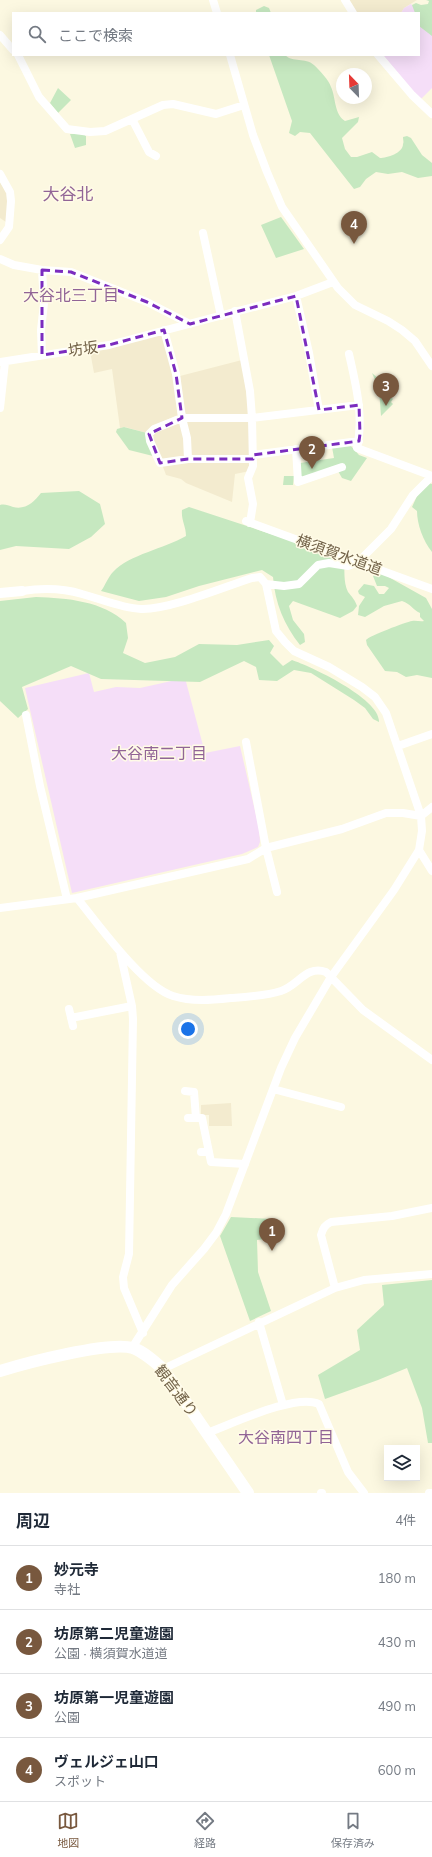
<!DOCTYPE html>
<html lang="ja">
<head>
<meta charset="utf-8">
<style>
	body { margin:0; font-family:Mulish,"Noto Sans JP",sans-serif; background:#f6f6f7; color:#1f2937 }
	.controls { position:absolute; right:12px; bottom:12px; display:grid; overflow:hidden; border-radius:0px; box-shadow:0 4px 16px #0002 }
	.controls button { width:36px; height:36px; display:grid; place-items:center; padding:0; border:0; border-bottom:1px solid #e0e1e3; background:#fff; color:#1f2937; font:20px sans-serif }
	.compass { position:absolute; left:336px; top:68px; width:36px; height:36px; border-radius:50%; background:#fff; box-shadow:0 4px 16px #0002; rotate:337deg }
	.you { position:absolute; left:188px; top:1029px; width:14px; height:14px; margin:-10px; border:3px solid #fff; border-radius:50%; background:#1a73e8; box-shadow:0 0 0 6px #1a73e833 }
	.badge { display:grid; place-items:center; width:26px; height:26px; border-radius:50%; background:#78583e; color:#fff; font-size:13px; font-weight:700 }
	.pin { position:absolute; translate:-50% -33px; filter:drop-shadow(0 1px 2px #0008) }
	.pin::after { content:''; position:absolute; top:21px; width:14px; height:12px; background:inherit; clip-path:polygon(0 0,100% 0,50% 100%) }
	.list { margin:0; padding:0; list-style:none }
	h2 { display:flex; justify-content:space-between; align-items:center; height:52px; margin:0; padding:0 16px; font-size:17px }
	h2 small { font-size:13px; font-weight:400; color:#747a83 }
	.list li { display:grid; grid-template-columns:26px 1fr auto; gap:12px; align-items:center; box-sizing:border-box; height:64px; padding:0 16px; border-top:1px solid #e0e1e3 }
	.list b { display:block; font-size:15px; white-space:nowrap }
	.list p { margin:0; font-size:13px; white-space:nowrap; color:#747a83 }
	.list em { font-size:13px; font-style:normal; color:#747a83 }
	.icon { flex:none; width:22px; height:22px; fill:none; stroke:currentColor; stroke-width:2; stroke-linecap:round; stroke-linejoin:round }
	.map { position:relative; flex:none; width:432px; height:1493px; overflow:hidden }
	.search { position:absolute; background:#fff; box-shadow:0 4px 16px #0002; left:12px; right:12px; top:12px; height:44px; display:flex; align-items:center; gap:10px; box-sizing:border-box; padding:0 14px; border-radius:0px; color:#747a83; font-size:15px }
	.sheet { height:308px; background:#fff }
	nav { display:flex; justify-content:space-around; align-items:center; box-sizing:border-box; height:56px; border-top:1px solid #e0e1e3; background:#fff; font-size:11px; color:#747a83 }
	nav a { display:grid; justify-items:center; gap:2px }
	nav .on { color:#78583e }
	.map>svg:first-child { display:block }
	.residential { fill:#f3ebcf }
	.education { fill:#f5def8 }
	.green { fill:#c6e8c0 }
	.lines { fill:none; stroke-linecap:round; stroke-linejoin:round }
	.minor { stroke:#fff; stroke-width:8 }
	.tertiary { stroke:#fff; stroke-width:10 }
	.secondary { stroke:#fff; stroke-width:12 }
	.marked { fill:none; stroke:#7b2cbf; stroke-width:3; stroke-dasharray:8 5; stroke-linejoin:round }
	.labels { text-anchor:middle; stroke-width:3; stroke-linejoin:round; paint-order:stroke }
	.street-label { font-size:15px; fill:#726248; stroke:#fffbe7 }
	.neighbourhood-label { font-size:16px; fill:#916496; stroke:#fffbe7 }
	.quarter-label { font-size:17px; fill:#916496; stroke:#fffbe7 }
</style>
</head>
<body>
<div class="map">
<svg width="432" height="1493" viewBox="0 0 432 1493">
	<rect width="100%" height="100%" fill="#fcf8e1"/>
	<path class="residential" d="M348 0H417L404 8 401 13H356Z
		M0 182 9 196 6 222 0 218Z
		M162 334 174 372 180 414 153 426 147 433 125 427 120 428 112 369 94 373 90 351Z
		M242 360 249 413 248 415H186L183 406 180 376Z
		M246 421 250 422V471L235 474 232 502 186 483 181 479 166 475 153 440 152 436 156 431 180 422Z
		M231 1103 232 1126H209V1115H201V1105Z"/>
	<path class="education" d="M411 4 432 25V88L420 100 383 55H419V13H401L404 8Z
		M89 673 94 692 116 687 140 688 185 678 205 753 240 746 259 828 260 842 258 847 242 854 72 893 25 688Z"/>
	<path class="green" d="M426 0H432V36L419 26V13H415L412 5 416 3 421 5 428 4 429 1Z
		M264 6 269 8 271 13H256V10Z
		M269 55H285C293 63 305 57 314 65 319 70 329 80 331 87 336 98 334 114 345 121L359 117 358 122 342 138 345 149 351 157H357L372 152 380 158C387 158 403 153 403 144 404 142 403 140 403 137L407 136 411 138 422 155 432 163V176L418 178 402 172 388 174 376 172 366 179 360 187 354 189 310 133 300 132 295 136 289 133 292 121Z
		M58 88 71 100 58 113 50 103Z
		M70 134H83L86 136V145L75 148Z
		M281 217 304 249 276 258 261 225Z
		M372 373 392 390 388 394 393 399 391 402 393 404 381 416 379 389Z
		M124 427 147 433 153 456 129 450 116 432 117 429Z
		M350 445 359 455 367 458 351 481 342 478 338 471 300 477V463L334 458 332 447Z
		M284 476H294L293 485H283Z
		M429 483 432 484V552C423 541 417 524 417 511L412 507 418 494Z
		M79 491 100 504 105 524 91 537 69 549 16 546 0 550V505C4 504 8 505 13 507 26 510 34 502 41 493Z
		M189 507 344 558C345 569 343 582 348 592 352 597 355 600 357 606L353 611 340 618 293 601 289 606 293 620 304 634 305 642 300 645C284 625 275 603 273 577L262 570 199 586 166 597 139 601 101 591C105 586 108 577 113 572 130 554 164 549 186 536 186 526 181 520 182 510Z
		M376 570 426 598 432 609V678L417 675 406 677 397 672 385 671 367 645 366 640C369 636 406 622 412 621 416 620 420 622 424 621L420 617V613C413 610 411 604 402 601L384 606 365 617 358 615 359 606 365 597 359 594 358 591 364 584 374 586 379 594H384L389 588 385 586H377L373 576Z
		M36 597C67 598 103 601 126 623L128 638 123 653 145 663 175 657 199 644 237 645 269 640 274 646 270 653 283 666 292 660C310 666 381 699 379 722L373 719 365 708 354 700 311 673 294 670 277 681 259 680 256 667 244 661 200 682 101 679 71 666 22 687 28 709 18 718 0 701V601Z
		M231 1217 272 1219V1238L257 1240 258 1272 271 1311 250 1321 220 1236Z
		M432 1280V1443H428L422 1408 407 1368 378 1380 325 1399 318 1375 360 1350 357 1330 384 1305 382 1285Z"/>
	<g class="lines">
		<path class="minor" d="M213 0 217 13
			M345 0 353 13
			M0 35 13 50
			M18 55 39 97 67 129 90 132 105 131 163 105 173 104 216 114 244 105
			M230 55 253 135 267 172 282 207 338 288 355 305 388 321 402 330 415 341 432 366
			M378 55 412 95 432 114
			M132 119 149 152 156 156
			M0 174 10 192 11 201 9 227 0 240
			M203 233 221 316
			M0 259 14 265 42 270 71 272 147 302 190 324
			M296 296 309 353 319 410
			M235 311 250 391 252 418 253 466 248 478 253 504 250 523
			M164 330 176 374 182 418 187 438 188 459
			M349 354C356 385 364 417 357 448L432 476
			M42 355 41 330 44 303 42 270
			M0 362 109 345 296 296 333 282
			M0 408 5 362
			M296 449 298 482 342 467
			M253 455 359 441
			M253 459H188L160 463 150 441 149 434 154 429 182 418H252L359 405
			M246 521 432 589
			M266 584 284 586 299 584 318 565 329 563 348 566 358 562 391 529 413 495 432 476
			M22 591C42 588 62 588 82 594 101 599 121 608 141 609 169 610 224 587 252 578L260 577 266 584 276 631 285 642 294 651 329 667 362 687 375 697 386 713 421 816 422 831 419 850 394 890 331 977 295 1038 281 1068 226 1214 216 1233 204 1249 172 1285 132 1348
			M26 715 40 786 67 899
			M246 742 266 848 277 892
			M398 746 432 734
			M419 850 432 871
			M77 898C98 924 143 987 173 996 192 1002 212 1000 231 998 247 997 265 996 281 991 299 985 306 965 326 972L363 1010 432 1060
			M0 908 77 898 248 859 266 848 342 829 386 813H403L421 816 432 807
			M120 952 132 1006 133 1019 129 1254 123 1277 124 1288 143 1333
			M69 1009 73 1026
			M71 1018 132 1006
			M273 1089 341 1107
			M185 1091 194 1092 196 1118
			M188 1118H202L211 1162 245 1164
			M201 1152H209
			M335 1288 321 1235C323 1228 325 1225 331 1222L392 1216 432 1208
			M259 1322 283 1405
			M163 1369 335 1288 364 1280 432 1274
			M207 1433C232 1424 296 1393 319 1404L348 1472 364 1493
			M321 1493H322
			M429 1493H432"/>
		<path class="tertiary" d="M0 593 22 591"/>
		<path class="secondary" d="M0 1371C26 1363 109 1341 133 1348 144 1352 154 1361 163 1369L248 1493"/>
	</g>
	<path class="marked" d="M42 270 71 272 147 302 190 324 296 296 319 410 359 405 360 434 359 441 253 455V459H188L160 463 149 434 182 418 176 374 164 330 109 345 42 355Z"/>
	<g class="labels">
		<g class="street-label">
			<text transform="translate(83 349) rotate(-8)" y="5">坊坂</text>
			<text transform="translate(339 555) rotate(20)" y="5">横須賀水道道</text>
			<text transform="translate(176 1391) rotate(53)" y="5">観音通り</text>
		</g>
		<g class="neighbourhood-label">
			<text x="71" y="301">大谷北三丁目</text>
			<text x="159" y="759">大谷南二丁目</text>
			<text x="286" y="1443">大谷南四丁目</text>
		</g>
		<g class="quarter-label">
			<text x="68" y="200">大谷北</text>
		</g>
	</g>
</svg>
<div class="controls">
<button><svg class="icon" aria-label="layers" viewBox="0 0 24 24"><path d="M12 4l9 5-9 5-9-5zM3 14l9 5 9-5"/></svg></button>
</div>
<svg class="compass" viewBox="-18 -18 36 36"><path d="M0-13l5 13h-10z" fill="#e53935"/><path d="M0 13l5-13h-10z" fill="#747a83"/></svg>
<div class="you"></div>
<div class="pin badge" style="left:272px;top:1251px">1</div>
<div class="pin badge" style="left:312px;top:469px">2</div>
<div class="pin badge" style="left:386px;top:406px">3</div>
<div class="pin badge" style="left:354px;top:244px">4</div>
<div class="search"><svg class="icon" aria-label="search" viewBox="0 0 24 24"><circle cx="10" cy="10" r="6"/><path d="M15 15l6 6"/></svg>ここで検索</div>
</div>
<section class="sheet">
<h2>周辺<small>4件</small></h2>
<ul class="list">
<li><span class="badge">1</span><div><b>妙元寺</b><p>寺社</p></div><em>180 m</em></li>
<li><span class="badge">2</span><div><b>坊原第二児童遊園</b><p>公園 · 横須賀水道道</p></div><em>430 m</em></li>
<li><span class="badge">3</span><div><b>坊原第一児童遊園</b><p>公園</p></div><em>490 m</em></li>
<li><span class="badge">4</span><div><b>ヴェルジェ山口</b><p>スポット</p></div><em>600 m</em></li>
</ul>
</section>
<nav>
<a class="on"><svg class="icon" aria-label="map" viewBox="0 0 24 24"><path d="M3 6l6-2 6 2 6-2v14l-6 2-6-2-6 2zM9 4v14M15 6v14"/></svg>地図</a>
<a><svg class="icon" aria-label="directions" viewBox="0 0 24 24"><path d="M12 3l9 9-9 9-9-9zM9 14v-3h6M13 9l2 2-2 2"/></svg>経路</a>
<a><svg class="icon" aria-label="saved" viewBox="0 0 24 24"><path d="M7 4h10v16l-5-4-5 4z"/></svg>保存済み</a>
</nav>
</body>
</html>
